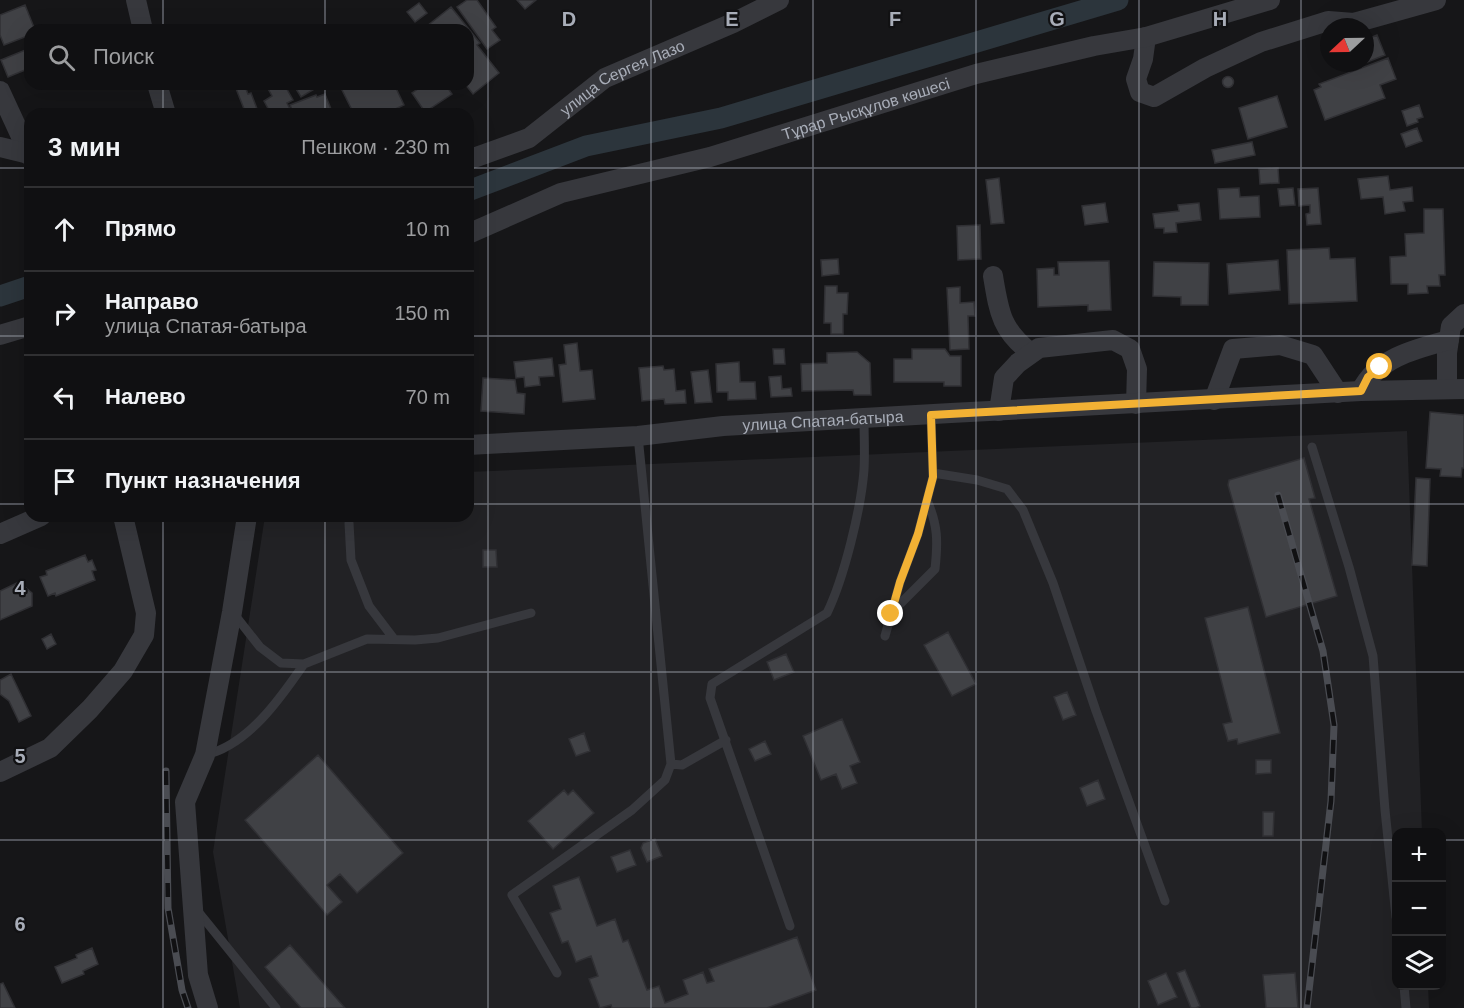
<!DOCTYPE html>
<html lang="ru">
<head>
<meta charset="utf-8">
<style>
	body { margin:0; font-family:Arial,sans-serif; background:#1e1e20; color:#f1f3f6 }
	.controls { position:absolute; right:18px; bottom:18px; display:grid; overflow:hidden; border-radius:12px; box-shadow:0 6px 24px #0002 }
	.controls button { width:54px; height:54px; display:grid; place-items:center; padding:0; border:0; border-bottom:2px solid #303032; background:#101012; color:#f1f3f6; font:30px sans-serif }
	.compass { position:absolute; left:1320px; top:18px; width:54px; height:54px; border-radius:50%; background:#101012; box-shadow:0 6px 24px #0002; rotate:248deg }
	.stop { position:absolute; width:18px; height:18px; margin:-14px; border:4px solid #f2b134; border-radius:50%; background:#fff }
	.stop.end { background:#f2b134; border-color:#fff; box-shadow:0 2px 6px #0008 }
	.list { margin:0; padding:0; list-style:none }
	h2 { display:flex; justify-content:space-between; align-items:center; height:78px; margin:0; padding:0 24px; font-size:26px }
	h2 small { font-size:20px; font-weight:400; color:#9c9d9f }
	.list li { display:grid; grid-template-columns:39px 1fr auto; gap:18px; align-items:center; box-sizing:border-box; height:84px; padding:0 24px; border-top:2px solid #303032 }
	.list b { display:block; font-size:22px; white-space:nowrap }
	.list p { margin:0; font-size:20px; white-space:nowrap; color:#9c9d9f }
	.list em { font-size:20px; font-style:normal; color:#9c9d9f }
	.icon { flex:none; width:33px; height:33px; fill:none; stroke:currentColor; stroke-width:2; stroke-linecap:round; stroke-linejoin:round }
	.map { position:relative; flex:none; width:1464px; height:1008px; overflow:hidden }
	.search { position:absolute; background:#101012; box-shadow:0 6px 24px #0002; left:24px; top:24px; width:450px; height:66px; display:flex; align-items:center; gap:15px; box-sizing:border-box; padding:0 21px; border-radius:18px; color:#9c9d9f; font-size:22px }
	.panel { position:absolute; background:#101012; box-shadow:0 6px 24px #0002; left:24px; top:108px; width:450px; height:414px; border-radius:18px }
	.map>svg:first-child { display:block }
	.built { fill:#222225 }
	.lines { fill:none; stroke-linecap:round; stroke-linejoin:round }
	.canal { stroke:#2c353c; stroke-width:21 }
	.building { fill:#404145; stroke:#303034; stroke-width:1.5 }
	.service { stroke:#37383d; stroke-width:9 }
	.minor { stroke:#37383d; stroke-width:20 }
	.rail-casing { stroke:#4a4c52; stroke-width:7 }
	.rail { stroke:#111113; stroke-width:4.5; stroke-dasharray:14; stroke-linecap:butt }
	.route { stroke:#f2b134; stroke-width:8 }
	.grid { fill:none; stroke:#a8adb8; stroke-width:1.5; stroke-opacity:0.55 }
	.labels { text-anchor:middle; stroke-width:4.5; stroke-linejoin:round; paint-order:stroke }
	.street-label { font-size:16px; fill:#a8adb8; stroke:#111113 }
	.grid-label { font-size:20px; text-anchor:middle; font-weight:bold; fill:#a8adb8; stroke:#111113; stroke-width:4.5; stroke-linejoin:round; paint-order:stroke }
</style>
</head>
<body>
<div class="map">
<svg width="1464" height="1008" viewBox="0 0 1464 1008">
	<rect width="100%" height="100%" fill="#161618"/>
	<path class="built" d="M1407 431 1422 832H1396V986H1428L1429 1008H240L213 852 265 516H468V472Z"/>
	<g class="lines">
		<path class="canal" d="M468 191 586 146 721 118 1118 0
			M0 296 30 286"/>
	</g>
	<path class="building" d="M467 0H477L496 27 492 30 500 40 487 49 457 7Z
		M517 0H536L525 9Z
		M419 3 427 13 415 22 407 12Z
		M25 5 35 30H30V35L4 45 0 35V15Z
		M451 7 480 43 477 45 499 73 473 94 465 84H468V30H422Z
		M1377 35 1385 55 1365 63V40Z
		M30 48V68L8 77 1 60Z
		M1388 58 1396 79 1380 85 1385 98 1325 120 1314 90 1321 87 1319 84Z
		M1222.5 82a5.5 5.5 0 1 1 11 0a5.5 5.5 0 1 1-11 0Z
		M239 84H244L248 94 251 93 259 114H246L235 86Z
		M269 84H284L293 100 287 103 291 111 286 114H271L264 101 272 96 266 85Z
		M293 84H313L316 88 301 97Z
		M339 84H394L404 105 385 114H354Z
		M425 84H445L452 94 425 112 412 93Z
		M325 94 333 114H294L290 105 316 95 317 97Z
		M1277 96 1287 127 1248 139 1239 108Z
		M1419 105 1423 117 1417 119 1418 122 1407 126 1402 111Z
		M1417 128 1422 141 1406 147 1401 134Z
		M1252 142 1255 155 1215 163 1212 150Z
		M1278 168 1279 183 1260 184 1259 169Z
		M1388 176 1390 190 1412 187 1413 201 1403 202 1405 211 1385 214 1383 197 1361 199 1358 179Z
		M999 178 1004 223 991 224 986 180Z
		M1239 188 1240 197 1259 196 1260 217 1220 219 1218 189Z
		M1293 188 1295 205 1280 206 1278 189Z
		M1318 188 1321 224 1307 225 1306 214 1310 213V205L1299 206 1298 189Z
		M1105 203 1108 222 1085 225 1082 206Z
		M1199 203 1201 220 1176 223 1177 232 1164 233V228H1155L1153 214 1179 211 1178 205Z
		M1424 209H1443L1445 275H1439L1440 286H1427L1428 293 1408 294V284H1391L1390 257 1406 256 1405 234 1424 233Z
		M980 225 981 259 958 260 957 226Z
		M1329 248 1330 259 1355 258 1357 301 1289 304 1287 250Z
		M838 259 839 274 822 276 821 260Z
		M1278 260 1280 290 1229 294 1227 264Z
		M1109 261 1111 310 1088 311V305L1038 307 1037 269 1054 268V275H1059L1058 262Z
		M1154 262 1209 263 1208 305H1181V297L1153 296Z
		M825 286H837V293H848L847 314H843V334H831V323H824Z
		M960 287V303L974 302 975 316H968L969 349 950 350 947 288Z
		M577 343 580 371 592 370 595 399 563 402 559 365 566 364 564 345Z
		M773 349H784L785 364H774Z
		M912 349H945L950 356H961V386H944V382H894V359H912Z
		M857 352 870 363 871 395H854L853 390 802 391 801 364 827 363V353Z
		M552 358 554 376 539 377 540 385 525 387 524 377 516 378 514 362Z
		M739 362 740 382H755L756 399 728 400V392H717L716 364Z
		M663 366 664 370 674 369 676 391 685 390 686 403 665 404 664 399 642 401 639 368Z
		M708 370 712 402 695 403 691 372Z
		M781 376 782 389 791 388 792 396 771 397 769 377Z
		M483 378 515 380 517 393 525 394 524 414 481 411Z
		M1430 412 1464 415V468H1462L1461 477 1440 476 1441 469 1426 468Z
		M1304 458 1315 498 1309 499 1337 596 1266 617 1228 485 1229 480Z
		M1416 478 1430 479 1427 566 1412 565Z
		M483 550H496L497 567H483Z
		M85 555 88 562 92 560 96 570 92 571 95 580 56 596 55 593 48 596 40 577 47 575 46 571Z
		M19 582 32 593V606L0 620V591Z
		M1248 607 1280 733 1238 744 1237 739 1228 741 1223 724 1232 722 1205 618Z
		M948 632 976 684 952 696 924 645Z
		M51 634 56 644 47 649 42 639Z
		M786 654 794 672 774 680 767 662Z
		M11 674 31 716 19 722 9 701 0 694V680Z
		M1067 692 1076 715 1063 720 1054 697Z
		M842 719 860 762 850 766 857 783 842 789 836 774 821 780 803 736Z
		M584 733 590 751 576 756 569 739Z
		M765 741 771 754 755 761 749 749Z
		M318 755 403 853 357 893 340 874 327 885 342 902 327 915 245 820Z
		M1256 760H1271V773L1256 774Z
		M1098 780 1105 799 1087 806 1080 788Z
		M564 790 568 795 573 790 594 813 553 849 528 821Z
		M1263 812H1274L1273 836H1263Z
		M655 839 662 856 647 862 641 848 643 843Z
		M630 850 636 865 617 872 611 857Z
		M579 877 597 926 615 919 623 942 628 940 647 990 659 986 665 1003 688 994 683 980 703 972 707 983 714 981 709 969 797 937 816 990 767 1008H612L611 1005 600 1008 589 979 598 976 591 956 576 962 568 941 562 943 550 913 561 909 553 886Z
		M290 945 345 1008H301L265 967Z
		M92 948 98 964 83 971 84 974 62 983 55 967 77 958 76 955Z
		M1185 970 1200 1006 1196 1008H1191L1177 973Z
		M1166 973 1177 997 1158 1005 1148 981Z
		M1295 973 1298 1008H1266L1263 975Z
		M3 983 15 1008H0V984Z"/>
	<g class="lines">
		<path class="service" d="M1312 447 1349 567 1373 656 1385 810 1396 917
			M933 473 977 480 1007 489 1023 510 1053 583 1096 711 1165 901
			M349 523 351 560 369 606 394 639
			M892 612 935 569C938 541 938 526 927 500
			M234 614 260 647 281 663 304 664 367 639 415 640 438 638 531 613
			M885 636 900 582 918 534 933 477 931 415
			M205 755C248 745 280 699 304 664
			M671 764 682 765 726 740
			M196 909 276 1008
			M790 926 710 698 712 684 827 613C844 578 861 509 864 470 865 453 864 435 864 419
			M557 973 512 895 632 810 665 780 671 764 638 436
			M1404 986 1406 1008"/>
		<g class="minor">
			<path d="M136 0 143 30"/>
			<path d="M1146 37 1143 59 1136 79 1140 92 1154 97 1205 68 1261 42 1328 21 1354 23 1436 0"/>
			<path d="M157 84 166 114"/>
			<path d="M0 91 30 156"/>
			<path d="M0 147 29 154"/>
			<path id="s1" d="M468 160 529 138 605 78 733 23 779 0"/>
			<path id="s2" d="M468 234 561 193 710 157 976 74 1094 46 1146 37 1270 0"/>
			<path d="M993 276C999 312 1001 330 1031 353"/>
			<path d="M0 335 30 326"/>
			<path d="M1447 388V353L1451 326 1464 314"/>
			<path d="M1361 391C1377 358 1415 349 1449 340"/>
			<path d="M1214 400 1233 349 1280 345 1313 355 1338 393"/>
			<path d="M999 411 1004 378 1018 363 1039 348 1113 340 1130 349 1137 369 1136 404"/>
			<path id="s3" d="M468 445 638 436 723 426 951 413 1361 391 1464 389"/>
			<path d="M0 534 41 516"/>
			<path d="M0 772 50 748 90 709 123 671 144 635 146 613 123 516"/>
			<path d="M208 1008 198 975 185 802 205 755 232 612 247 516"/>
		</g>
		<defs>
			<path id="rail" d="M1278 495 1323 651 1334 725 1331 801 1307 1008
				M166 771 168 908 182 990 188 1008"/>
		</defs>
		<use href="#rail" class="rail-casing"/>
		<use href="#rail" class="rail"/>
	</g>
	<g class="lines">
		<path class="route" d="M891 614 900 582 918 534 933 477 931 415 1361 391 1368 377 1380 367"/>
	</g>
	<path class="grid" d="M163 0V30M325 0V30M488 0V1008M651 0V1008M813 0V1008M976 0V1008M1139 0V1008M1301 0V1008M163 84V114M325 84V114M0 168H30M468 168H1464M0 336H30M468 336H1464M0 504H30M468 504H1464M163 516V1008M325 516V1008M0 672H1464M0 840H1396M1442 840H1464"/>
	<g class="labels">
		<g class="street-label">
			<text dy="6" stroke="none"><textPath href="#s1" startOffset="177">улица Сергея Лазо</textPath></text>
			<text dy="6" stroke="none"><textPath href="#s2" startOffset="418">Тұрар Рысқұлов көшесі</textPath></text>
			<text dy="6" stroke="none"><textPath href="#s3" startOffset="356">улица Спатая-батыра</textPath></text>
		</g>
	</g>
	<g class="grid-label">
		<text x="569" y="26">D</text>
		<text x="732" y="26">E</text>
		<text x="895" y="26">F</text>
		<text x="1057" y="26">G</text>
		<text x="1220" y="26">H</text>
		<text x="20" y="595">4</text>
		<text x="20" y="763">5</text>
		<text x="20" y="931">6</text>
	</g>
</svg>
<div class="controls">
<button>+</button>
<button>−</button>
<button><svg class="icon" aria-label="layers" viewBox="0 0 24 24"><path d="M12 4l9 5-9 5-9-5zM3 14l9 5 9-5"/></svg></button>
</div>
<svg class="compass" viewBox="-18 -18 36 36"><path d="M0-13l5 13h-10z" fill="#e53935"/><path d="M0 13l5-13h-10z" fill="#9c9d9f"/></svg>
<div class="stop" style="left:1380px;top:367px"></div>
<div class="stop end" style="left:891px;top:614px"></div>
<div class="search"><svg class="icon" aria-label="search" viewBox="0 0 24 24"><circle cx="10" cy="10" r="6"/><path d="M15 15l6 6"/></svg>Поиск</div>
<section class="panel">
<h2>3 мин<small>Пешком · 230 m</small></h2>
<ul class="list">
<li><svg class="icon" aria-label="ahead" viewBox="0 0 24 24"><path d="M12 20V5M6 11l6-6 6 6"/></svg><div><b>Прямо</b></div><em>10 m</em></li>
<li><svg class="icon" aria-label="right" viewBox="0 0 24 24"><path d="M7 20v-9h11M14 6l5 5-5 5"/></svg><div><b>Направо</b><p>улица Спатая-батыра</p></div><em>150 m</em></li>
<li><svg class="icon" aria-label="left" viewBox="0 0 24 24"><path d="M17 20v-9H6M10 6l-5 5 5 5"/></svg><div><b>Налево</b></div><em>70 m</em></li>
<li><svg class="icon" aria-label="arrive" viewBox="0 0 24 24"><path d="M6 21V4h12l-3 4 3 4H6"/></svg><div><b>Пункт назначения</b></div></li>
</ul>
</section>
</div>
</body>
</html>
